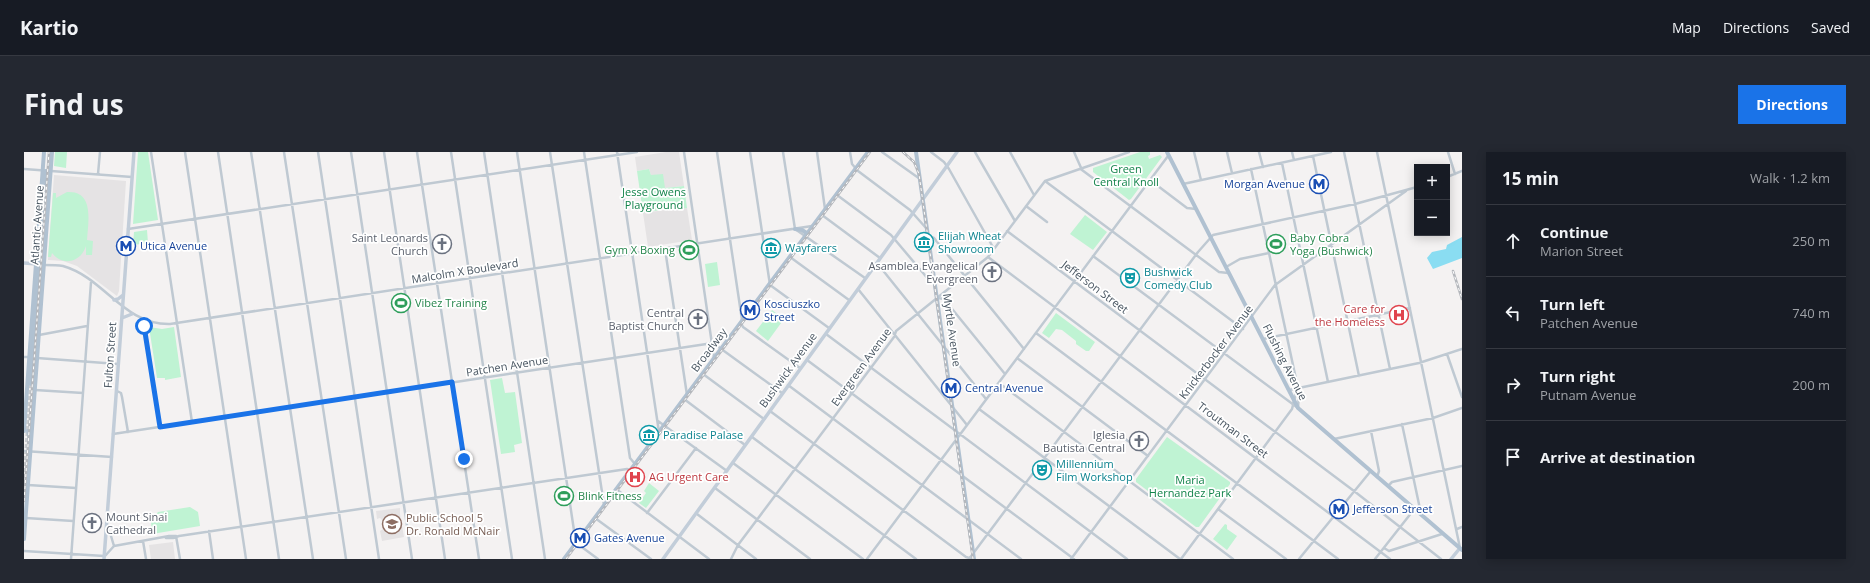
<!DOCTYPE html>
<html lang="en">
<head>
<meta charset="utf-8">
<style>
	body { margin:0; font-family:"Open Sans",sans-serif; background:#242831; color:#f1f3f6 }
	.controls { position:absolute; right:12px; top:12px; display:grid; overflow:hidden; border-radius:0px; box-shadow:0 2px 10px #0003 }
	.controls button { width:36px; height:36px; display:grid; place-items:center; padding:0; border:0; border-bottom:1px solid #363941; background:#171b24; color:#f1f3f6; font:20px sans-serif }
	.stop { position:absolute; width:12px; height:12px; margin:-9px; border:3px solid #1a73e8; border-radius:50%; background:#fff }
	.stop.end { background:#1a73e8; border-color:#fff; box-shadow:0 1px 4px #0008 }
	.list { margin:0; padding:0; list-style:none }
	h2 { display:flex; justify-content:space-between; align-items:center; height:52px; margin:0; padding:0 16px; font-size:17px }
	h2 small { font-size:13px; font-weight:400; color:#9ea1a6 }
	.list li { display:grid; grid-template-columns:26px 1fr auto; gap:12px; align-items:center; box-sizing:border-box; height:72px; padding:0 16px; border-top:1px solid #363941 }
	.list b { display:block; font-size:15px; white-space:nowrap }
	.list p { margin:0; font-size:13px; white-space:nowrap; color:#9ea1a6 }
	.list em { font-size:13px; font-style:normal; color:#9ea1a6 }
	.icon { flex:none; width:22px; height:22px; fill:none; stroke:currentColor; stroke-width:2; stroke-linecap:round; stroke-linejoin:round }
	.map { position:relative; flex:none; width:1438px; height:407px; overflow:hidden; border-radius:0px }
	header { display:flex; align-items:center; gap:24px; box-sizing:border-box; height:56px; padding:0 20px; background:#171b24; border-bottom:1px solid #363941 }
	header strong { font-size:19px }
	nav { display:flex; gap:22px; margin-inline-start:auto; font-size:14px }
	.intro { display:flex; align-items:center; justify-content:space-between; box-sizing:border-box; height:96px; padding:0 24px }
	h1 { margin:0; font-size:28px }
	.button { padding:10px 18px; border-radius:0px; background:#1a73e8; color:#fff; font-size:14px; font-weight:700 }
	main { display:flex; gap:24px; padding:0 24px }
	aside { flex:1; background:#171b24; border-radius:0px; box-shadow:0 2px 10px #0003 }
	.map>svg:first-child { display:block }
	.education { fill:#e5e3e4 }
	.green { fill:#bff3d3 }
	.water { fill:#8addf2 }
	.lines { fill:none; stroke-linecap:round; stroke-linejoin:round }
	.primary-tunnel { stroke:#c9cbce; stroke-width:4; stroke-dasharray:4 2; stroke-linecap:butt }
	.minor { stroke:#bfc9d2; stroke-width:2.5 }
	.secondary { stroke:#c2cdd9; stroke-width:3.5 }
	.primary { stroke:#b0c1d1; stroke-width:4 }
	.rail-casing { stroke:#b4b7bc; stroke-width:2.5 }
	.rail { stroke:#fff; stroke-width:1; stroke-dasharray:3; stroke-linecap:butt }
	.route { stroke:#1a73e8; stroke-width:5 }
	.labels { text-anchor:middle; stroke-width:3.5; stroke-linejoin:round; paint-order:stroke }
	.park-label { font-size:11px; fill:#12834a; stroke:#fff }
	.transit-label { font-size:11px; fill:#164399; stroke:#fff; text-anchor:start }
	.street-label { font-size:11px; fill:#485561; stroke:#fff }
	.culture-label { font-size:11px; fill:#0d838f; stroke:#fff; text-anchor:start }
	.worship-label { font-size:11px; fill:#5b616d; stroke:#fff; text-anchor:end }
	.leisure-label { font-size:11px; fill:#27864d; stroke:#fff; text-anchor:start }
	.health-label { font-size:11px; fill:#be3a42; stroke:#fff; text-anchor:end }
	.education-label { font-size:11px; fill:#785e54; stroke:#fff; text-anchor:start }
</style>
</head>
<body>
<header>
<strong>Kartio</strong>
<nav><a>Map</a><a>Directions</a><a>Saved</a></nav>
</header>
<div class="intro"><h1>Find us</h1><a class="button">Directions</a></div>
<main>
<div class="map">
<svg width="1438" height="407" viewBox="0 0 1438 407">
	<rect width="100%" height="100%" fill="#f4f2f2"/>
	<path class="education" d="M642 0H655L660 34 641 36 627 23 625 17 613 19 611 5Z
		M30 23 102 29 95 139 93 144 53 114 39 109 24 108Z
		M642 56 645 58 663 56 668 88 624 95 619 61 641 58Z
		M376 356V362L380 385 358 389 356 379 359 377 358 368 356 366 353 367 352 359Z
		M149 390 151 407H127L125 393Z"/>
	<path class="green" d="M31 0H43L42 16 30 14Z
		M114 0H124L134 68 109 72Z
		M1116 0H1126V3L1124 4 1125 7 1136 3 1138 5 1107 47 1105 48 1069 20V16Z
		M625 17 627 23 639 22 641 36 660 34 663 56 645 58 642 57 619 61 613 19Z
		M43 40C71 38 64 71 63 88L69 89 68 103H62V94C57 110 39 115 28 101L27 105H24L29 41H32V46Z
		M1061 63 1083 80 1069 98 1046 82Z
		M123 78 124 91 109 93 110 80Z
		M693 110 696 133 684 135 681 112Z
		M748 158 760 167 744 189 732 179Z
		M1032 161 1071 190 1065 199H1062L1052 192V189L1038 178 1032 177 1025 186 1018 181Z
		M125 175 138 177 150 175 157 225 141 228V226H133Z
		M478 226 481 241 491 240 498 291 490 293 491 300 477 302 466 228Z
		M1143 285 1206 330V332L1175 375H1172L1112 330V327Z
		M625 331 635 339 622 356 615 351 622 341 620 339Z
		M166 355 174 360 176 374 128 382 127 369 134 360Z
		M1201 372 1203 373V377L1213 384 1203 398 1189 387Z"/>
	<path class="water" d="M1438 85V106L1409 117 1403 106 1408 100 1422 97 1423 93Z"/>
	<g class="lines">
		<path class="primary-tunnel" d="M0 332 7 232"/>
		<path class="minor" d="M127 0 168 270
			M161 0 222 407
			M194 0 255 407
			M227 0 289 407
			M260 0 322 407
			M294 0 355 407
			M327 0 388 407
			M360 0 421 407
			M393 0 455 407
			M427 0 488 407
			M460 0 521 407
			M493 0 551 385 555 393 574 407
			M526 0 580 353
			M560 0 606 306 611 312
			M593 0 635 280
			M660 0 690 206
			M693 0 718 168
			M726 0 746 133 805 176
			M759 0 771 77 841 126
			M793 0 801 57
			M826 0 828 12 834 19 886 58 902 76
			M858 0 896 27
			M907 0 920 10 925 17 970 97
			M951 0 991 69
			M986 0 1010 43
			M1050 0 1058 18 1195 120 1204 121
			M1170 0 1177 28
			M1203 0 1208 21
			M1235 0 1239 15
			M1268 0 1270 8
			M1320 0 1366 217
			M1353 0 1436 396
			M1424 0 1431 22
			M1289 4 1335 224
			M1258 11 1304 230
			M0 17 108 25
			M74 22 76 0
			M1423 25 1438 19
			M1126 28 1163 56 1172 57
			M1021 29 1219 177
			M1159 32 1307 0
			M813 43 867 83 905 128 911 129
			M1002 54 1023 70
			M798 63 856 106
			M104 77 613 0
			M983 79 1330 339 1417 407
			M905 84 910 86 1000 197
			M641 97 663 243
			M1069 104 1274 256 1275 241 1227 17
			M766 105 825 148
			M964 105 1366 407
			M853 111 962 247
			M20 113C26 113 33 113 39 114 81 126 99 173 146 172L788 74
			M1202 115 1216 107 1245 101
			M834 137 943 273
			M914 146 920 147 981 222
			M120 168 136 275
			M717 171 719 175 776 216
			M1012 181 1314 407
			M802 182 1103 407
			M15 183 63 174
			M1239 187 1386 156
			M689 191 758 241
			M1423 202 1438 245
			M0 205H6
			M13 206 94 212
			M993 206 1124 304
			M783 208 1050 407
			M679 222 740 267
			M975 231 1209 407
			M764 233 997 407
			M11 238 59 241
			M1265 238 1395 211 1438 197
			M93 239 97 241 98 245 104 280
			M660 247 721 293
			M955 257 1156 407
			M746 259 942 405 948 407
			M634 269 703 319
			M1347 279 1355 319 1353 325
			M89 282 689 191
			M728 285 892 407
			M1310 287 1409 266 1438 256
			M0 299 88 305
			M709 311 839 407
			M4 333 52 336
			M1364 334 1368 330 1438 314
			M691 336 786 407
			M592 337 685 407
			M1194 357 1262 407
			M623 361 672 296
			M673 362 732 407
			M2 366 49 369
			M571 366 627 407
			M83 376 87 384 90 394
			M1433 377 1438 375
			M185 379 189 407
			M152 384 156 407
			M142 386H149L155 384 603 317 607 318
			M119 389 122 407
			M1360 396 1365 399 1418 382
			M0 399 80 404
			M81 404 90 394 145 384H152
			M47 407 67 130
			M707 407 714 393 870 185 872 179 964 105 1021 29 1105 0
			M843 407 1144 4
			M945 407 1174 100 1189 83 1331 52 1393 35
			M1047 407 1251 133 1382 39
			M1157 407 1268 257 1273 237
			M1275 407 1346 320
			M1351 407 1388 360 1396 357 1378 272"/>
		<path class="secondary" d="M0 111 13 112
			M90 148 94 147 99 143
			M98 166 108 162
			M80 407 110 0
			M639 407 933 0
			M1427 407 1436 396"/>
		<path class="primary" d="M892 0 950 407
			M1143 0 1274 256 1438 398
			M771 77 778 78 784 82
			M7 232 22 19
			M0 279 20 0
			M4 279 6 287
			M0 387 28 0
			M540 407 844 0"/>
		<defs>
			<path id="rail" d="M879 0 890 10 895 22 949 407
				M1429 119 1438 147
				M0 349 25 0
				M542 407 846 0"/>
		</defs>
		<use href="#rail" class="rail-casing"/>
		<use href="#rail" class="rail"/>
	</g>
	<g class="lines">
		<path class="route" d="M120 174 136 275 428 230 440 307"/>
	</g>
	<defs>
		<symbol id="metro-ring" viewBox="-11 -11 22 22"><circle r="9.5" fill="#fff" stroke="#1a4fb4" stroke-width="1.5"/><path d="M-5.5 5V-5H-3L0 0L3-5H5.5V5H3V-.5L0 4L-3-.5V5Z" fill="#1a4fb4"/></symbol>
		<symbol id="museum-ring" viewBox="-11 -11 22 22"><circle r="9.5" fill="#fff" stroke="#0f9aa8" stroke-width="1.5"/><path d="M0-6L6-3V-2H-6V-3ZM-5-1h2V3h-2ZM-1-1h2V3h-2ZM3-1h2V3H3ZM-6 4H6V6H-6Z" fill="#0f9aa8"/></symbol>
		<symbol id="church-ring" viewBox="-11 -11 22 22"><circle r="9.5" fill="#fff" stroke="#6b7280" stroke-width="1.5"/><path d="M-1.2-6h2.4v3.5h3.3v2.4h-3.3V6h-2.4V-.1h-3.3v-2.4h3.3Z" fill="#6b7280"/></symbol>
		<symbol id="stadium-ring" viewBox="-11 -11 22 22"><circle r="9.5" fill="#fff" stroke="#2e9e5b" stroke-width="1.5"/><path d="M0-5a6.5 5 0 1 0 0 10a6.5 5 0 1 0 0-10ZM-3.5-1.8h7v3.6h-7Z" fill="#2e9e5b"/></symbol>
		<symbol id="theatre-ring" viewBox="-11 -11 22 22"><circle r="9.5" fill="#fff" stroke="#0f9aa8" stroke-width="1.5"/><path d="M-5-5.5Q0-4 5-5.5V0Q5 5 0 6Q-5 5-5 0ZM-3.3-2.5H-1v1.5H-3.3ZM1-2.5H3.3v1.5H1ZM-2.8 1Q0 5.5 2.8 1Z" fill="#0f9aa8"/></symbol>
		<symbol id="hospital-ring" viewBox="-11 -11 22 22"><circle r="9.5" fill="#fff" stroke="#e0444e" stroke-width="1.5"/><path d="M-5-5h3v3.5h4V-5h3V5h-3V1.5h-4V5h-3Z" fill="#e0444e"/></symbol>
		<symbol id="school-ring" viewBox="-11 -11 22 22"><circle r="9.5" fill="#fff" stroke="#8d6e63" stroke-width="1.5"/><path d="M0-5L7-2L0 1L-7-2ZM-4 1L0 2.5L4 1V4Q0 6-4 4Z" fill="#8d6e63"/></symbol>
	</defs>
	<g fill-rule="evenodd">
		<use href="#metro-ring" x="1284" y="21" width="22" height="22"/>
		<use href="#museum-ring" x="889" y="79" width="22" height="22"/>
		<use href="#church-ring" x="407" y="81" width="22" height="22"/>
		<use href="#stadium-ring" x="1241" y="81" width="22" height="22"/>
		<use href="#metro-ring" x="91" y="83" width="22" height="22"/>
		<use href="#museum-ring" x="736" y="85" width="22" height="22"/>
		<use href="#stadium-ring" x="654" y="87" width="22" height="22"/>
		<use href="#church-ring" x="957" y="109" width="22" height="22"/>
		<use href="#theatre-ring" x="1095" y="115" width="22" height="22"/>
		<use href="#stadium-ring" x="366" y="140" width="22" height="22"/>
		<use href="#metro-ring" x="715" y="147" width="22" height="22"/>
		<use href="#hospital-ring" x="1364" y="152" width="22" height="22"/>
		<use href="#church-ring" x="663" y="156" width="22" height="22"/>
		<use href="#metro-ring" x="916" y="225" width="22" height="22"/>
		<use href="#museum-ring" x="614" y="272" width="22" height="22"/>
		<use href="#church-ring" x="1104" y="278" width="22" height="22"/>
		<use href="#theatre-ring" x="1007" y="307" width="22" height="22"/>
		<use href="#hospital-ring" x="600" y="314" width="22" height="22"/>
		<use href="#stadium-ring" x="529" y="333" width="22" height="22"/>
		<use href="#metro-ring" x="1304" y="346" width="22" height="22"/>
		<use href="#church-ring" x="57" y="360" width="22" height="22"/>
		<use href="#school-ring" x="357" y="361" width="22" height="22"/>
		<use href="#metro-ring" x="545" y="375" width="22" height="22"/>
	</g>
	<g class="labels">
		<g class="park-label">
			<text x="1102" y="21">Green<tspan x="1102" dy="13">Central Knoll</tspan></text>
			<text x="630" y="44">Jesse Owens<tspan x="630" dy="13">Playground</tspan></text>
			<text x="1166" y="332">Maria<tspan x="1166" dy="13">Hernandez Park</tspan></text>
		</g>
		<g class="transit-label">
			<text x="1281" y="36" text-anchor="end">Morgan Avenue</text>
			<text x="116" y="98">Utica Avenue</text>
			<text x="740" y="156">Kosciuszko<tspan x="740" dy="13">Street</tspan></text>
			<text x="941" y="240">Central Avenue</text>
			<text x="1329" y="361">Jefferson Street</text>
			<text x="570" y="390">Gates Avenue</text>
		</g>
		<g class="street-label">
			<text transform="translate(13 73) rotate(-86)" y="4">Atlantic Avenue</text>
			<text transform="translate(441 119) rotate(-9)" y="4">Malcolm X Boulevard</text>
			<text transform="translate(1071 135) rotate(37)" y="4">Jefferson Street</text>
			<text transform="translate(928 178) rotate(82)" y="4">Myrtle Avenue</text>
			<text transform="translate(685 198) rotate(-53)" y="4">Broadway</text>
			<text transform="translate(1192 200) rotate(-53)" y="4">Knickerbocker Avenue</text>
			<text transform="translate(86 203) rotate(-86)" y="4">Fulton Street</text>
			<text transform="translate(1261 210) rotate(63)" y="4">Flushing Avenue</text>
			<text transform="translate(483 214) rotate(-9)" y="4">Patchen Avenue</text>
			<text transform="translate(837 215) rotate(-54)" y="4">Evergreen Avenue</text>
			<text transform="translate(764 218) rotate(-54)" y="4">Bushwick Avenue</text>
			<text transform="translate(1209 278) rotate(37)" y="4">Troutman Street</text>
		</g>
		<g class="culture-label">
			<text x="914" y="88">Elijah Wheat<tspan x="914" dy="13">Showroom</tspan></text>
			<text x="761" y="100">Wayfarers</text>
			<text x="1120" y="124">Bushwick<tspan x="1120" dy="13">Comedy Club</tspan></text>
			<text x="639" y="287">Paradise Palase</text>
			<text x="1032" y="316">Millennium<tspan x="1032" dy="13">Film Workshop</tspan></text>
		</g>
		<g class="worship-label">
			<text x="404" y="90">Saint Leonards<tspan x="404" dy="13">Church</tspan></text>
			<text x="954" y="118">Asamblea Evangelical<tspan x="954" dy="13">Evergreen</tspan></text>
			<text x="660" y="165">Central<tspan x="660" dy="13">Baptist Church</tspan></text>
			<text x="1101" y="287">Iglesia<tspan x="1101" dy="13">Bautista Central</tspan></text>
			<text x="82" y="369" text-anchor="start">Mount Sinai<tspan x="82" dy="13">Cathedral</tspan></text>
		</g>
		<g class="leisure-label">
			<text x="1266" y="90">Baby Cobra<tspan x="1266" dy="13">Yoga (Bushwick)</tspan></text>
			<text x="651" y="102" text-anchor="end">Gym X Boxing</text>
			<text x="391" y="155">Vibez Training</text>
			<text x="554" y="348">Blink Fitness</text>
		</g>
		<g class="health-label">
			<text x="1361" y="161">Care for<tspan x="1361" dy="13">the Homeless</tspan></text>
			<text x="625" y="329" text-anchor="start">AG Urgent Care</text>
		</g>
		<g class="education-label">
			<text x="382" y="370">Public School 5<tspan x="382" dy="13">Dr. Ronald McNair</tspan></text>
		</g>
	</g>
</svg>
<div class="controls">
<button>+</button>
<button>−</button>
</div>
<div class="stop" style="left:120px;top:174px"></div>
<div class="stop end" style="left:440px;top:307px"></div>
</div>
<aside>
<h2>15 min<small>Walk · 1.2 km</small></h2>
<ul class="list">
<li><svg class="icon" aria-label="ahead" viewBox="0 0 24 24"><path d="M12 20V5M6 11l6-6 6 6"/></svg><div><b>Continue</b><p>Marion Street</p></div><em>250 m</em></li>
<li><svg class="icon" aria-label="left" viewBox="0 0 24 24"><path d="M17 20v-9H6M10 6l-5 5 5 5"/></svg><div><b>Turn left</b><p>Patchen Avenue</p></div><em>740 m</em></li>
<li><svg class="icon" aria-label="right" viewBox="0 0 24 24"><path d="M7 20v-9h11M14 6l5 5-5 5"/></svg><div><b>Turn right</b><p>Putnam Avenue</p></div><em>200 m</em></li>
<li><svg class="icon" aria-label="arrive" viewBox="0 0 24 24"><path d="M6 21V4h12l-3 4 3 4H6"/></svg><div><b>Arrive at destination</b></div></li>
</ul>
</aside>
</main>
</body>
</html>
